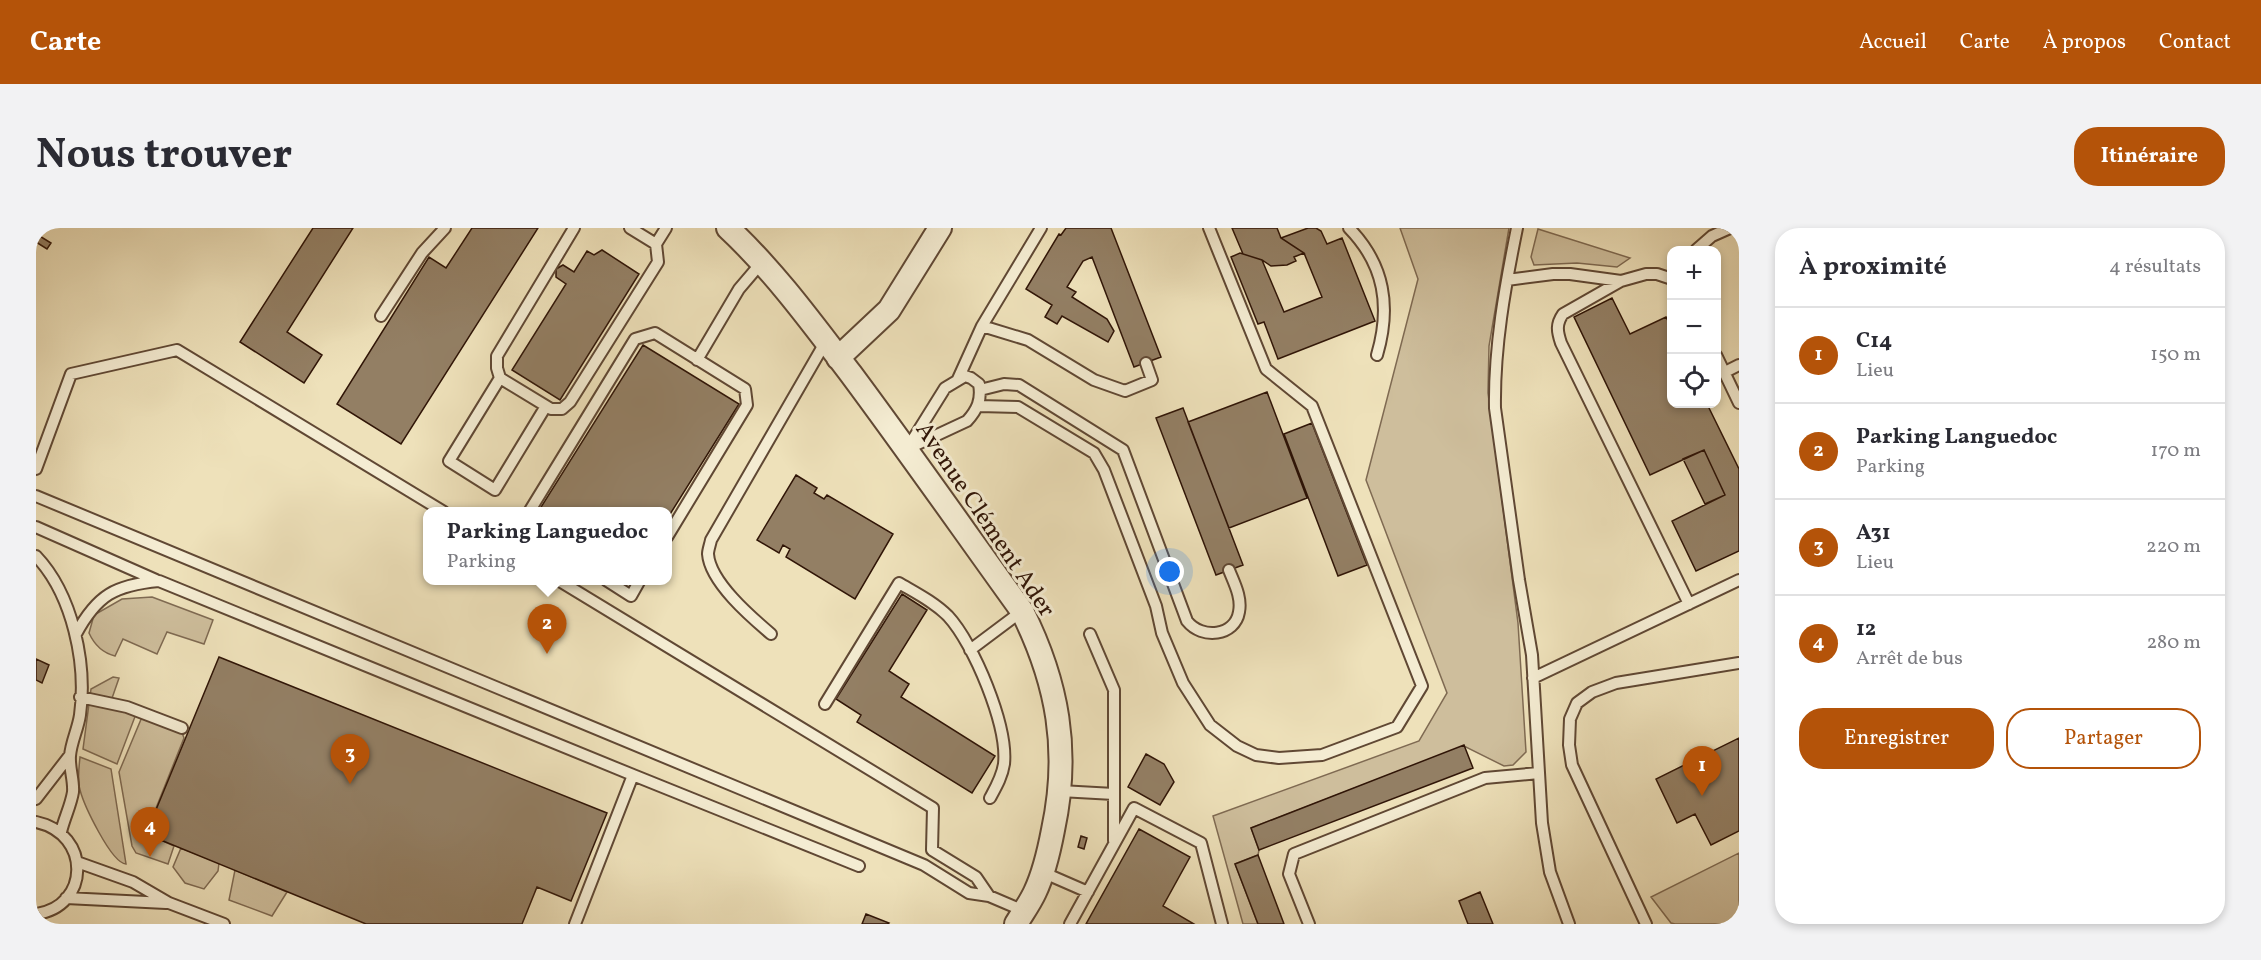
<!DOCTYPE html>
<html lang="fr">
<head>
<meta charset="utf-8">
<style>
	body { margin:0; font-family:Vollkorn,serif; background:#f2f2f3; color:#2b2b33 }
	.controls { position:absolute; right:18px; top:18px; display:grid; overflow:hidden; border-radius:12px; box-shadow:0 3px 9px #0003 }
	.controls button { width:54px; height:54px; display:grid; place-items:center; padding:0; border:0; border-bottom:2px solid #e1e1e2; background:#fff; color:#2b2b33; font:30px sans-serif }
	.you { position:absolute; left:1134px; top:344px; width:21px; height:21px; margin:-15px; border:4px solid #fff; border-radius:50%; background:#1a73e8; box-shadow:0 0 0 9px #1a73e833 }
	.badge { display:grid; place-items:center; width:39px; height:39px; border-radius:50%; background:#b45309; color:#fff; font-size:20px; font-weight:700 }
	.pin { position:absolute; translate:-50% -50px; filter:drop-shadow(0 2px 3px #0008) }
	.pin::after { content:''; position:absolute; top:32px; width:21px; height:18px; background:inherit; clip-path:polygon(0 0,100% 0,50% 100%) }
	.popup { position:absolute; left:387px; top:279px; width:249px; height:78px; box-sizing:border-box; display:grid; place-content:center; border-radius:12px; background:#fff; filter:drop-shadow(0 2px 4px #0005); font-size:20px; white-space:nowrap; color:#7c7c81 }
	.popup b { font-size:22px; color:#2b2b33 }
	.popup::after { content:''; position:absolute; left:50%; top:100%; margin-left:-12px; border:12px solid transparent; border-top-color:#fff }
	.list { margin:0; padding:0; list-style:none }
	h2 { display:flex; justify-content:space-between; align-items:center; height:78px; margin:0; padding:0 24px; font-size:26px }
	h2 small { font-size:20px; font-weight:400; color:#7c7c81 }
	.list li { display:grid; grid-template-columns:39px 1fr auto; gap:18px; align-items:center; box-sizing:border-box; height:96px; padding:0 24px; border-top:2px solid #e1e1e2 }
	.list b { display:block; font-size:22px; white-space:nowrap }
	.list p { margin:0; font-size:20px; white-space:nowrap; color:#7c7c81 }
	.list em { font-size:20px; font-style:normal; color:#7c7c81 }
	.actions { display:flex; gap:12px; padding:18px 24px }
	.actions a { flex:1; padding:14px 0; border:2px solid #b45309; border-radius:24px; text-align:center; font-size:21px; color:#b45309 }
	.actions .main { background:#b45309; color:#fff }
	.icon { flex:none; width:33px; height:33px; fill:none; stroke:currentColor; stroke-width:2; stroke-linecap:round; stroke-linejoin:round }
	.map { position:relative; flex:none; width:1703px; height:696px; overflow:hidden; border-radius:24px }
	header { display:flex; align-items:center; gap:36px; box-sizing:border-box; height:84px; padding:0 30px; background:#b45309; color:#fff }
	header strong { font-size:28px }
	nav { display:flex; gap:33px; margin-inline-start:auto; font-size:21px }
	.intro { display:flex; align-items:center; justify-content:space-between; box-sizing:border-box; height:144px; padding:0 36px }
	h1 { margin:0; font-size:42px }
	.button { padding:15px 27px; border-radius:24px; background:#b45309; color:#fff; font-size:21px; font-weight:700 }
	main { display:flex; gap:36px; padding:0 36px }
	aside { flex:1; background:#fff; border-radius:24px; box-shadow:0 3px 9px #0003 }
	.map>svg:first-child { display:block }
	.green { fill:#cebe9c; stroke:#7f6a52; stroke-width:1.5 }
	.building { fill:#937f64; stroke:#301507; stroke-width:1.5 }
	.lines { fill:none; stroke-linecap:round; stroke-linejoin:round }
	.lane-casing { stroke:#604834; stroke-width:14 }
	.street-casing { stroke:#604834; stroke-width:26 }
	.lane { stroke:#f4ecd2; stroke-width:10 }
	.street { stroke:#f4ecd2; stroke-width:22 }
	.labels { text-anchor:middle; stroke-width:6; stroke-linejoin:round; paint-order:stroke }
	.street-label { font-size:24px; fill:#301507; stroke:#f4ecd2 }
</style>
</head>
<body>
<header>
<strong>Carte</strong>
<nav><a>Accueil</a><a>Carte</a><a>À propos</a><a>Contact</a></nav>
</header>
<div class="intro"><h1>Nous trouver</h1><a class="button">Itinéraire</a></div>
<main>
<div class="map">
<svg width="1703" height="696" viewBox="0 0 1703 696">
	<rect width="100%" height="100%" fill="#eee1ba"/>
	<filter id="stains"><feTurbulence type="fractalNoise" baseFrequency=".00333" numOctaves="4"/><feColorMatrix values="0 0 0 0 .2 0 0 0 0 .09 0 0 0 0 .02 0 0 0 .5 -.17"/></filter>
	<radialGradient id="worn" r=".72"><stop offset=".6" stop-color="#630" stop-opacity="0"/><stop offset="1" stop-color="#630" stop-opacity=".3"/></radialGradient>
	<path class="green" d="M1364 0H1473L1453 118 1452 165 1482 395 1490 524 1477 537 1468 538 1428 518 1215 600 1223 622 1222 627 1199 636 1222 696H1207L1177 588 1383 513 1411 465 1330 252 1382 51Z
		M1502 1 1594 30 1581 39 1541 35 1498 37 1495 29Z
		M116 369 177 392 168 416 131 404 121 426 87 411 79 428C67 425 58 416 53 405L58 387 86 371Z
		M77 449 83 450 74 476 100 486 81 536 47 521 55 461Z
		M106 489 145 502 148 510 110 605 138 618 132 636 100 625 96 618 83 544Z
		M44 529 75 541 90 636C75 635 48 577 44 562 41 552 43 540 44 529Z
		M145 620 183 635 182 643 168 661 149 655 137 639Z
		M1703 625V692L1694 696H1639L1635 695 1615 669Z
		M199 642 251 664 236 688 193 672Z"/>
	<path class="building" d="M277 0H317L251 104 286 127 268 155 204 114Z
		M436 0H502L365 216 301 176 393 29 410 40Z
		M1030 0H1075L1125 129 1098 139 1056 29 1047 33 1031 59 1040 64 1036 69 1071 91 1078 103 1072 114 1026 88 1021 96 1009 89 1016 77 990 61 1023 6 1025 7Z
		M1196 0H1241L1245 10 1268 25 1258 29 1260 33 1251 37 1235 38 1226 32 1207 26Z
		M1272 0H1280L1285 3 1291 16 1306 10 1339 93 1242 131 1228 94 1222 96 1195 29 1204 25 1226 32 1248 84 1286 69 1268 25 1245 10Z
		M2 7 15 15 11 21 0 14Z
		M566 22 603 46 524 172 476 142 530 56 520 49V41L527 37 538 44 551 23 558 27Z
		M1576 70 1594 106 1630 89 1636 101V176H1671L1703 241V323L1660 343 1636 293 1689 267 1668 222 1614 247 1538 89Z
		M607 117 703 176 631 291V284H502Z
		M1231 164 1271 270 1193 300 1152 194Z
		M1147 180 1207 337 1180 347 1120 190Z
		M1276 195 1331 337 1302 348 1248 206Z
		M1668 222 1689 267 1669 276 1647 231Z
		M760 247 781 260 778 265 788 271 791 267 857 306 819 371 750 329 754 321 747 317 743 325 721 312Z
		M866 366 891 382 853 443 873 456 865 469 959 528 936 565 821 494 825 487 800 471Z
		M183 429 571 585 535 673 501 659 486 696H330L110 606Z
		M0 431 13 437 6 455 0 452Z
		M1703 510V603L1675 617 1659 586 1641 595 1620 551Z
		M1428 517 1437 540 1223 622 1215 600Z
		M1110 526 1128 536 1138 554 1124 577 1092 559Z
		M1103 601 1154 629 1127 678 1158 696H1050Z
		M1045 608 1051 610 1048 621 1042 619Z
		M1222 627 1248 696H1222L1199 636Z
		M1444 664 1457 696H1432L1423 673Z
		M830 686 853 695 852 696H826Z"/>
	<g class="lines">
		<defs>
			<path id="lane" d="M538 0 461 128V140L464 150 515 181H526L534 174 622 34 620 16 630 0
				M594 0 620 16
				M1313 0C1349 37 1355 79 1341 127
				M1481 0C1469 59 1458 119 1459 180L1483 352 1496 427 1506 595 1514 644 1533 696
				M1660 22 1676 8 1694 0
				M1471 52 1517 46H1534L1585 53 1610 46H1621L1636 51
				M1585 53 1527 86C1520 96 1521 103 1525 115L1653 376
				M345 88 386 25 409 0
				M946 98 992 112 1058 152 1089 163 1116 152 1110 135
				M1680 127 1703 175
				M661 132 703 61 726 34
				M1689 144 1703 137
				M929 148 935 150 943 156C946 172 941 182 931 193L871 221 909 160Z
				M464 150 413 233 459 262 510 178
				M922 151 946 98 1005 0
				M944 162 968 156 983 157 1087 222 1151 393C1166 412 1199 408 1203 384 1206 369 1198 355 1193 342
				M943 178 982 179 1058 225 1068 242 1120 378 1126 405 1147 455 1174 497 1201 518 1220 527 1243 530 1286 527 1361 499 1386 458 1276 178 1230 141 1173 0
				M0 241 35 146 141 122 408 284
				M0 268 888 637 933 665 953 668 988 683
				M493 284 599 111 619 105 709 161 711 177 631 309
				M0 299 120 352
				M0 328C37 367 51 436 44 487 42 501 35 514 34 528 33 540 38 552 37 564 35 577 28 591 25 604
				M522 352 897 580 896 622 940 649 953 668
				M570 352 595 368 604 352
				M40 406C61 367 79 357 123 353L597 547
				M735 406C715 389 674 354 672 326 672 322 674 317 675 312L790 113
				M1054 406 1078 462V613
				M934 422 986 383
				M1497 450 1703 352
				M44 469 91 479 146 500
				M789 476 863 355C880 365 898 374 912 388 938 416 972 498 968 536 966 549 960 559 954 570
				M1024 563 1078 566
				M0 571 34 527
				M0 594C56 606 54 679 0 686
				M41 634 97 654 133 675 188 696
				M1006 644 1052 664
				M30 670 130 675
				M539 696 597 547 823 638
				M1034 696 1098 580 1165 615 1186 696
				M1273 696 1253 646 1258 626 1449 550 1503 545
				M1610 696 1536 537 1533 517 1534 491 1541 475 1556 464 1580 455 1703 435"/>
			<path id="street" d="M692 0C739 44 776 95 815 146 873 224 929 304 986 383 1022 455 1034 523 1017 602 1013 623 1008 645 999 664 994 675 986 686 980 696
				M802 130 853 82 904 0"/>
		</defs>
		<use href="#lane" class="lane-casing"/>
		<use href="#street" class="street-casing"/>
		<use href="#lane" class="lane"/>
		<use href="#street" class="street"/>
	</g>
	<g class="labels">
		<g class="street-label">
			<text transform="translate(950 291) rotate(56)" y="8">Avenue Clément Ader</text>
		</g>
	</g>
	<rect width="100%" height="100%" filter="url(#stains)"/>
	<rect width="100%" height="100%" fill="url(#worn)"/>
</svg>
<div class="controls">
<button>+</button>
<button>−</button>
<button><svg class="icon" aria-label="locate" viewBox="0 0 24 24"><circle cx="12" cy="12" r="6"/><path d="M12 2v4M12 18v4M2 12h4M18 12h4"/></svg></button>
</div>
<div class="you"></div>
<div class="pin badge" style="left:1666px;top:568px">1</div>
<div class="pin badge" style="left:511px;top:426px">2</div>
<div class="popup"><b>Parking Languedoc</b>Parking</div>
<div class="pin badge" style="left:314px;top:556px">3</div>
<div class="pin badge" style="left:114px;top:629px">4</div>
</div>
<aside>
<h2>À proximité<small>4 résultats</small></h2>
<ul class="list">
<li><span class="badge">1</span><div><b>C14</b><p>Lieu</p></div><em>150 m</em></li>
<li><span class="badge">2</span><div><b>Parking Languedoc</b><p>Parking</p></div><em>170 m</em></li>
<li><span class="badge">3</span><div><b>A31</b><p>Lieu</p></div><em>220 m</em></li>
<li><span class="badge">4</span><div><b>12</b><p>Arrêt de bus</p></div><em>280 m</em></li>
</ul>
<div class="actions"><a class="main">Enregistrer</a><a>Partager</a></div>
</aside>
</main>
</body>
</html>
